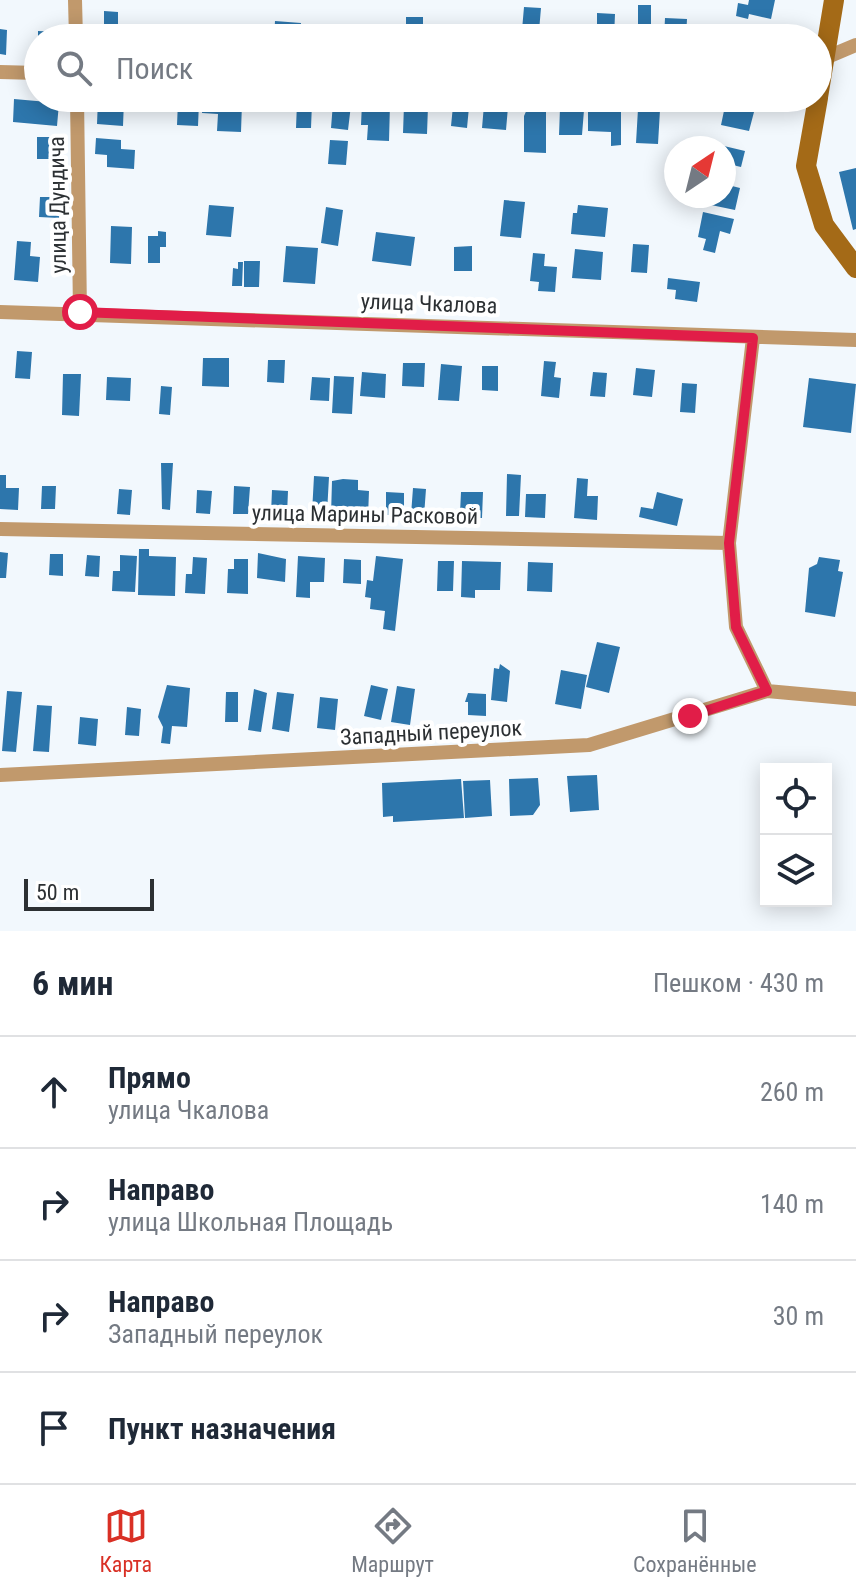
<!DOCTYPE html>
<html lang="ru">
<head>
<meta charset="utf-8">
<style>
	body { margin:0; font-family:"Roboto Condensed",sans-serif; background:#f6f6f7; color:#1f2937 }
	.controls { position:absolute; right:24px; bottom:24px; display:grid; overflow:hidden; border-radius:0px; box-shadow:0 4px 20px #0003 }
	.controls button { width:72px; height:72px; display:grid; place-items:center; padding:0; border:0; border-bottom:2px solid #e0e1e3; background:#fff; color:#1f2937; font:40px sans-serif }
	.compass { position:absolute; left:664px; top:136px; width:72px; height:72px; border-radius:50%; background:#fff; box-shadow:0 4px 20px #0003; rotate:35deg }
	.scale { position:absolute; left:24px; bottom:20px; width:130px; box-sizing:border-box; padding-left:8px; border:4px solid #2c3033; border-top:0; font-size:22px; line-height:28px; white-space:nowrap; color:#2c3033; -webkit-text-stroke:6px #fff; paint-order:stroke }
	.stop { position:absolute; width:24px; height:24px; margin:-18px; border:6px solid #e11d48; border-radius:50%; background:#fff }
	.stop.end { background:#e11d48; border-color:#fff; box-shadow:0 2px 8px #0008 }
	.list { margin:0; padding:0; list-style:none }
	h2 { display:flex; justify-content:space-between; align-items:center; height:104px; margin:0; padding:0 32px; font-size:34px }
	h2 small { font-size:26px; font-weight:400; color:#747a83 }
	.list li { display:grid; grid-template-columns:52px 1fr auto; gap:24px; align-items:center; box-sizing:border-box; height:112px; padding:0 32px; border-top:2px solid #e0e1e3 }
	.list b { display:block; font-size:30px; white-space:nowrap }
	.list p { margin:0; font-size:26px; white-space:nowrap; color:#747a83 }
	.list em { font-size:26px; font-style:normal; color:#747a83 }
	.icon { flex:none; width:44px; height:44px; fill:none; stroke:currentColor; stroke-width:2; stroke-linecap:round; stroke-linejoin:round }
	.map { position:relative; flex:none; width:856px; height:931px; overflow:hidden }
	.search { position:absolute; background:#fff; box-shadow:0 4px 20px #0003; left:24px; right:24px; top:24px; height:88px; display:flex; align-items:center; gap:20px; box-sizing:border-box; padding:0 28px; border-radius:44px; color:#747a83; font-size:30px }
	.sheet { height:552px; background:#fff }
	nav { display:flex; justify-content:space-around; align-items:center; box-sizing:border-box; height:112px; border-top:2px solid #e0e1e3; background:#fff; font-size:22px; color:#747a83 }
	nav a { display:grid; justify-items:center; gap:4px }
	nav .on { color:#d93025 }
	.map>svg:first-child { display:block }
	.building { fill:#2d76ac }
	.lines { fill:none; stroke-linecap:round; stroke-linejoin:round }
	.street { stroke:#c1996c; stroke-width:14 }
	.secondary { stroke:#a46a17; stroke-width:20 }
	.route { stroke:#e11d48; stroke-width:10 }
	.labels { text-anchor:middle; stroke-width:8; stroke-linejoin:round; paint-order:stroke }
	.street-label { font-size:22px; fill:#2c3033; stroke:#fff }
</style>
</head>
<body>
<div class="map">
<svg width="856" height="931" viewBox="0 0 856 931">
	<rect width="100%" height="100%" fill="#f2f8fd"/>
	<path class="building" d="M749 0H775L771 19 749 14 748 19 736 16 738 3 748 5Z
		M638 5H651V35H638Z
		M524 7 541 8 539 31 522 30Z
		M104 11 118 12V30H133V38H104Z
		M597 13 615 14 614 38H592V32H597Z
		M406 17H423V38H406Z
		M665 18 687 19 686 38H664Z
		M275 21 301 23 300 38H274Z
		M317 28 342 29 341 38H316Z
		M0 29 7 30 6 55 0 54Z
		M150 29 175 30V38H149Z
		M38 31 59 32V38H38Z
		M242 31 258 32 257 38H242Z
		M734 31 767 36V38H733Z
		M198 32H217V38H198Z
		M203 98H223V103H242L241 132 217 131 218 114 202 113Z
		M14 99 59 103 57 126 13 122Z
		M98 99 124 100 123 126 97 124Z
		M178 101 199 102 198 126 177 125Z
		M297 103H312L311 128H296Z
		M333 103 351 105 348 130 331 128Z
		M362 103 390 104 389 141 367 140 368 125H361Z
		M404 105 428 106 427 134 403 133Z
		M484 105 508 107 506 130 482 128Z
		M453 106 469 107 467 128 451 126Z
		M725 106 754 112 749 131 721 125Z
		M528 107H546V153L524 152V116Z
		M560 108 584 110 582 135H559Z
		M588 109 621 110V145L611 146V132L588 131Z
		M638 109 660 110 658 144 636 143Z
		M37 137H59L58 159H37Z
		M96 138 121 140V149L135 150 134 169 107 167V155L95 154Z
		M330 140 348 141 346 165 328 164Z
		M724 146 745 151 741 167 724 163Z
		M856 168V229L853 230 839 172Z
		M724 184 740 188 735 210 711 205 713 196H724Z
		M40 197H60L59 218 39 217Z
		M504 200 525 202 521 238 500 236Z
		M209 205 234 207 231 237 206 235Z
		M578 205 608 208 605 237 571 234 573 213H577Z
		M326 207 343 210 338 246 321 243Z
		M703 212 734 219 730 234 720 231 715 253 703 250 706 239 698 237Z
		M111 226 132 227 131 264 110 263Z
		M158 231 166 232V247H160V263H148V236H158Z
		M376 232 415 237 411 266 372 261Z
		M17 241 31 242 30 256 40 257 38 282 14 280Z
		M633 244 649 245 647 273 631 272Z
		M286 246 318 248 315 284 283 282Z
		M472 246V271H454V247Z
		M575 249 603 252 601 280 572 278Z
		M533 253 545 254 544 266 557 267 555 292 538 291 539 282 530 281Z
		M244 261H260L259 287H244Z
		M238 262H243L242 286H232L233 268 238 269Z
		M668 278 700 282 697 302 675 299 676 290 667 289Z
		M17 351 32 352 30 379 15 378Z
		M203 358H229V387L202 386Z
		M268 360H285L284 383 267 382Z
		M544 361 556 362 554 377 561 378 559 398 541 396Z
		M403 363H425L424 387 402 386Z
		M441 364 462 366 459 401 438 400Z
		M482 366H498V391L482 390Z
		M636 368 655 370 652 397 633 395Z
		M362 372 386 374 385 398 360 396Z
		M593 372 607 373 605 397 590 396Z
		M63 374H81L79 416 62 415Z
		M334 376 354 377 352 414 332 413Z
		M107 377 131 378 130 401 106 400Z
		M312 377 330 378 329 401 310 400Z
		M809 378 856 384 851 433 803 427Z
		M682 383 697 384 695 413 680 412Z
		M161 386 172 387 170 415 159 414Z
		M161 463H173L170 510 162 509Z
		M507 474 521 475 519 516H506Z
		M0 475H6V488H19L18 510 0 509Z
		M314 476 329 477 327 513H312Z
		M577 478 588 479 587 496H598L597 520 574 518Z
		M343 479 358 480V490L369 491 368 517 331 516 332 481Z
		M42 486H56L55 509H41Z
		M234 486 250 487 248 514H233Z
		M413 488 426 489 424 516 411 515Z
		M119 489 132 490 130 515 117 514Z
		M197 490 212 491 210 514 196 513Z
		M272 490 288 491 287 515 271 514Z
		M386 492 404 493V515H386Z
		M461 492H483L482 518H466V513H460Z
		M657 492 683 499 677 526 639 517 641 507 653 509Z
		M526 494H546L545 518 525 517Z
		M139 549H149V556L176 557 175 596 138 595Z
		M0 552 8 553 6 578H0Z
		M258 553 286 559 285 582 257 578Z
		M50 554H63V576L49 575Z
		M87 555 100 556 99 577 85 576Z
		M120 555 137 556 135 592 112 591 113 571H120Z
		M298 556 325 558 324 582H310V598L296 597Z
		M376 556 403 559 395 631 383 629 385 611 370 609 371 598 365 597 367 580 373 581Z
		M193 557 207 558 205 594 185 593 186 574H192Z
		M819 557 840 560 838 571 843 572 835 617 805 612 809 568 817 564Z
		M234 559H248V594L227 593 228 569H234Z
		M344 559 361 560V584L343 583Z
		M438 561H454L453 591H437Z
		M462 561 501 562 500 590H475V598L461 597Z
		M528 562 553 563 552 592 527 591Z
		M597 642 620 647 609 693 586 687Z
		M500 664 510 671 507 702 491 700 494 668 499 669Z
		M561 670 587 675 581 709 555 704Z
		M167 685 190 688 187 727 172 726 170 744 161 743 163 727 158 717Z
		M371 685 388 689 381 720 364 716Z
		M397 686 415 689 410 725 391 722Z
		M254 689 267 693 261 732 248 730Z
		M7 691 22 692 16 752 2 751Z
		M226 692H238V722H225Z
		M277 692 294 694 289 732 272 729Z
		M468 693 486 694V716L468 715V702H465Z
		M320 697 338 699 335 730 317 728Z
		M37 705 52 706 49 752 33 751Z
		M127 707 141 709 139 736 125 735Z
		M80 717 98 719 96 746 78 744Z
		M597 775 599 810 570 812 567 776Z
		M538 778 540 805 533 815 510 816 509 779Z
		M461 779 464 818 393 822V816L383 817 382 783Z
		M490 780 492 816 465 818 463 781Z"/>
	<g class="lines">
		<path class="street" d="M75 0 76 38
			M825 58 856 45
			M0 72 38 73
			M77 98 80 312
			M0 312 856 340
			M753 338 729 543 736 627 767 691
			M0 529 729 543
			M0 775 589 745 767 691 856 699"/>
		<path class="secondary" d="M818 97 834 0
			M818 98 806 166 824 225 856 268"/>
	</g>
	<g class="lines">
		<path class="route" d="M80 312 753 338 729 543 736 627 767 691 690 716"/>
	</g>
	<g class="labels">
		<g class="street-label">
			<text transform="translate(57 205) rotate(-91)" y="8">улица Дундича</text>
			<text transform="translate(429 303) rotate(2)" y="8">улица Чкалова</text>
			<text transform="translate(365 514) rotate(1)" y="8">улица Марины Расковой</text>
			<text transform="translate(431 732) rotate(-3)" y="8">Западный переулок</text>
		</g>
	</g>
</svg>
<div class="controls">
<button><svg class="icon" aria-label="locate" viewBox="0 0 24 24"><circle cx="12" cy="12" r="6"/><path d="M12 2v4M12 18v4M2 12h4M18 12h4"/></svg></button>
<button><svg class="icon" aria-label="layers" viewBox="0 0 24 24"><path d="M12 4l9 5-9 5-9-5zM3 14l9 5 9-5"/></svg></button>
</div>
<svg class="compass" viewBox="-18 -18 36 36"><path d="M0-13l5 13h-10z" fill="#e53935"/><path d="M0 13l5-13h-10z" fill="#747a83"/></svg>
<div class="scale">50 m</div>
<div class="stop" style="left:80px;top:312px"></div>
<div class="stop end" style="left:690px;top:716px"></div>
<div class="search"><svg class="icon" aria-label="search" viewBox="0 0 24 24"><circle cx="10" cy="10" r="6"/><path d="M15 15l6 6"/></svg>Поиск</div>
</div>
<section class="sheet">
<h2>6 мин<small>Пешком · 430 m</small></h2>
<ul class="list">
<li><svg class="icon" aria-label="ahead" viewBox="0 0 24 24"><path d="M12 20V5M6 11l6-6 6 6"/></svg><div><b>Прямо</b><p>улица Чкалова</p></div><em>260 m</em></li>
<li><svg class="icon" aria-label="right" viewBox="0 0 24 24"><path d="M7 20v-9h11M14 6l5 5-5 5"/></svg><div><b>Направо</b><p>улица Школьная Площадь</p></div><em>140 m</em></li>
<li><svg class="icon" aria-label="right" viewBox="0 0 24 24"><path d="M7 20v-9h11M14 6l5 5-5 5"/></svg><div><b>Направо</b><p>Западный переулок</p></div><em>30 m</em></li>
<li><svg class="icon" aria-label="arrive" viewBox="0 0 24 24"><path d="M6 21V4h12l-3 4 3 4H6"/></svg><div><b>Пункт назначения</b></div></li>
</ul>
</section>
<nav>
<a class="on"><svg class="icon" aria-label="map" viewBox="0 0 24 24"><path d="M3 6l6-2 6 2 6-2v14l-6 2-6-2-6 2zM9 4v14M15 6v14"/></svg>Карта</a>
<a><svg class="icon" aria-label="directions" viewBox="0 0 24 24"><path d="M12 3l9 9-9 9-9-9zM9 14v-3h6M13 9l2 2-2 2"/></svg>Маршрут</a>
<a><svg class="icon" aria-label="saved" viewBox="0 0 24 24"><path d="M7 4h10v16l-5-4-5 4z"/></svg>Сохранённые</a>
</nav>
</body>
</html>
